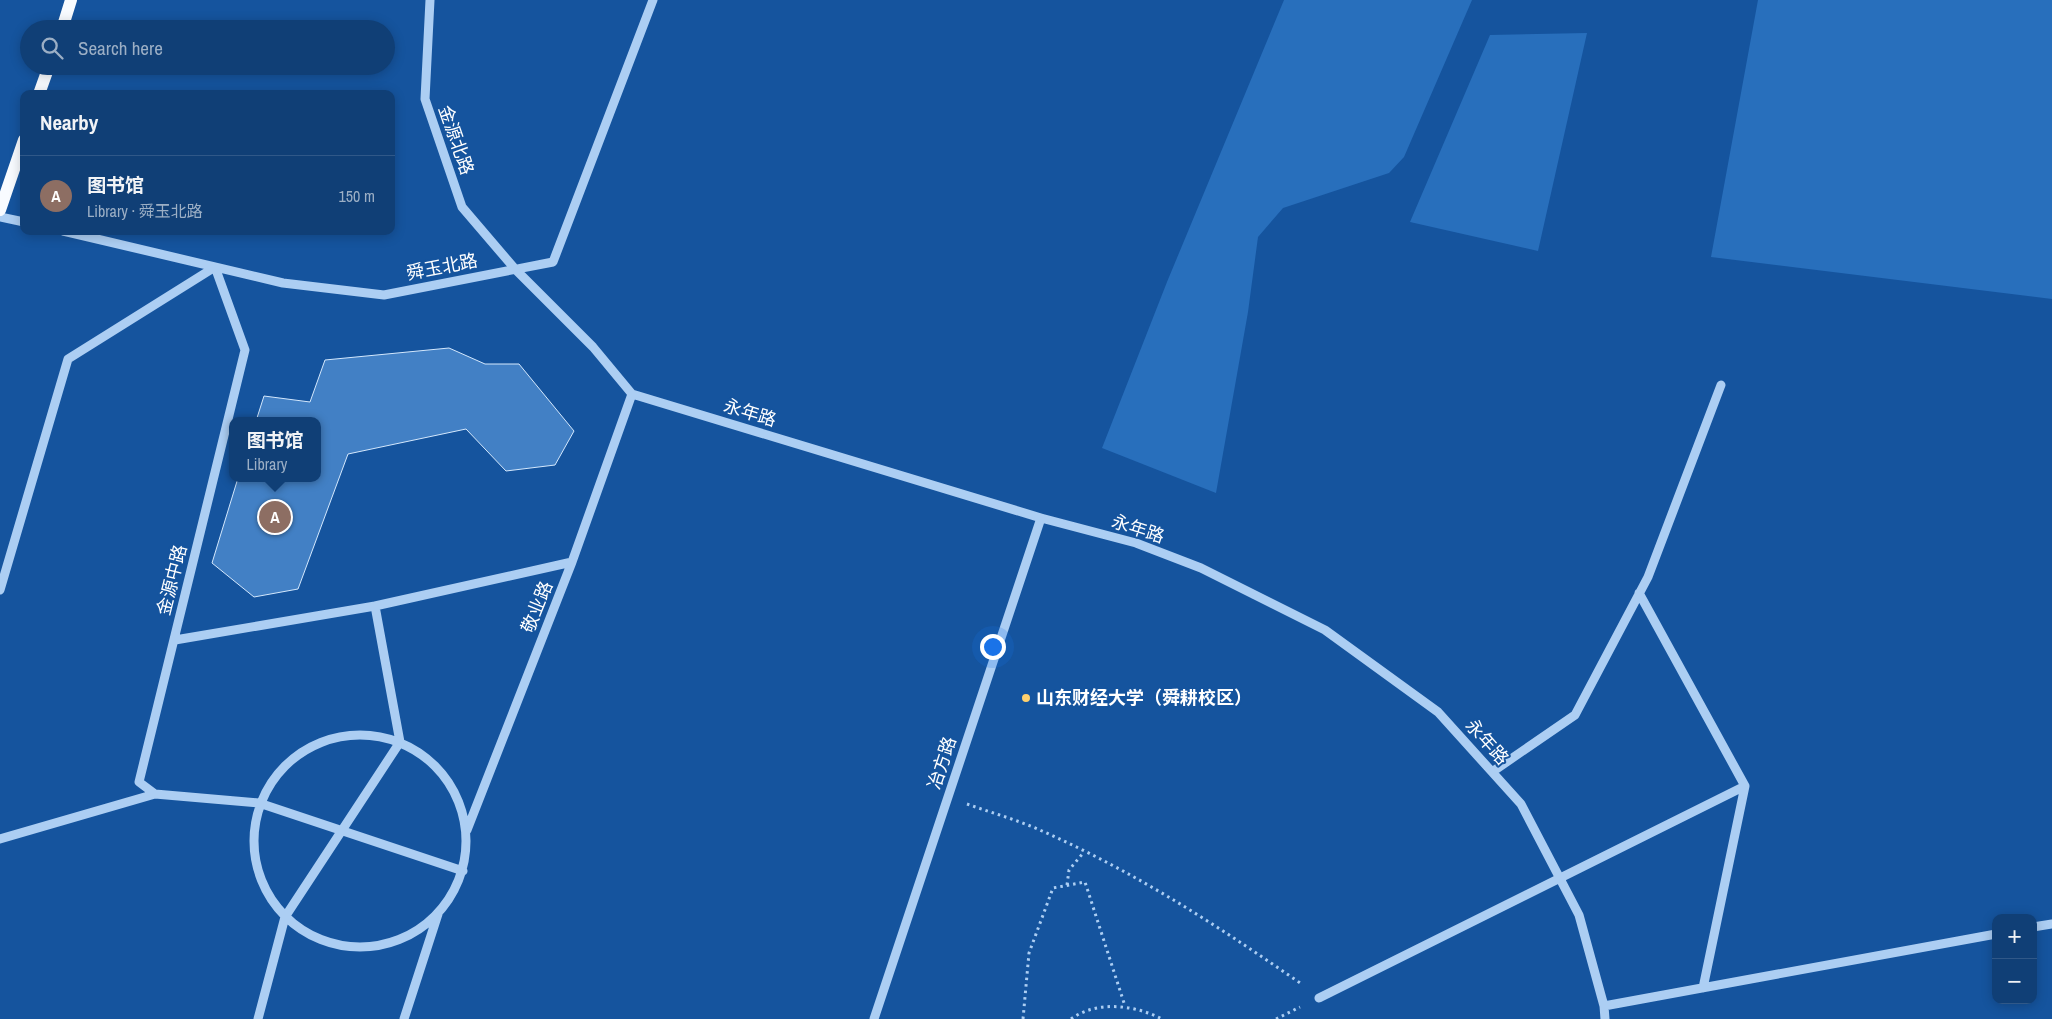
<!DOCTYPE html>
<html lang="en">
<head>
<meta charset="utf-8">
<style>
	body { margin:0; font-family:"Archivo Narrow","Noto Sans SC",sans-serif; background:#1e4a7e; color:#f1f3f6 }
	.controls { position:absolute; right:15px; bottom:15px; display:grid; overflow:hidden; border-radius:10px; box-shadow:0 2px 12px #0003 }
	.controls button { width:45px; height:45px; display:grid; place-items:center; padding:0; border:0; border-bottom:1px solid #305888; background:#103f76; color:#f1f3f6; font:25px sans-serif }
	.you { position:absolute; left:992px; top:646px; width:18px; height:18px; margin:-12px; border:4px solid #fff; border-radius:50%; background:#1a73e8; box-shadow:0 0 0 8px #1a73e833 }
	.badge { display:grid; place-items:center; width:32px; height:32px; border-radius:50%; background:#bca0f2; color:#fff; font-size:16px; font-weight:700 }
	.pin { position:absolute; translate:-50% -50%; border:2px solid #fff; box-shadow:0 1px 5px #0006 }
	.popup { position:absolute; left:229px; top:417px; width:92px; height:65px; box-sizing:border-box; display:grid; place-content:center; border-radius:10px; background:#103f76; filter:drop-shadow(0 1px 4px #0005); font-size:16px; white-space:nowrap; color:#9cafc5 }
	.popup b { font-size:19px; color:#f1f3f6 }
	.popup::after { content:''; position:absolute; left:50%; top:100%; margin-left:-10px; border:10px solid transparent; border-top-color:#103f76 }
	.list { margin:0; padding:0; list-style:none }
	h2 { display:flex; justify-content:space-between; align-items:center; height:65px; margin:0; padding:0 20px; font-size:21px }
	h2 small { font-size:16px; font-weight:400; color:#9cafc5 }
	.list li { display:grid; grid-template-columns:32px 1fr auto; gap:15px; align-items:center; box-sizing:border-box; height:80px; padding:0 20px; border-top:1px solid #305888 }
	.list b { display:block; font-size:19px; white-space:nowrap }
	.list p { margin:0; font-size:16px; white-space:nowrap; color:#9cafc5 }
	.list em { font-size:16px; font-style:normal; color:#9cafc5 }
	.icon { flex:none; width:28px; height:28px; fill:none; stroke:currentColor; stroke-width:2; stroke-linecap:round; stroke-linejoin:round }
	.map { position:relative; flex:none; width:2052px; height:1019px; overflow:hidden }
	.search { position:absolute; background:#103f76; box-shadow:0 2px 12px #0003; left:20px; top:20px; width:375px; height:55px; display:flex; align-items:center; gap:12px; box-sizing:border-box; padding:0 18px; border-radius:28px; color:#9cafc5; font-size:19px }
	.panel { position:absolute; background:#103f76; box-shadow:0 2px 12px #0003; left:20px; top:90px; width:375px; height:145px; border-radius:10px }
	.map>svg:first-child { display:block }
	.green { fill:#286fbc }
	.building { fill:#4280c5; stroke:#d4e8fd }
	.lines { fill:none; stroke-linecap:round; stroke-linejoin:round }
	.path { stroke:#accef3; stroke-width:3; stroke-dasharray:2.5 4; stroke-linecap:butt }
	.minor { stroke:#accef3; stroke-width:9 }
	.major { stroke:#f8fbff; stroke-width:12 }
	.poi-dot { fill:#ffd16e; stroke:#15549e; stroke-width:2 }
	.labels { text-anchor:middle; stroke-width:4; stroke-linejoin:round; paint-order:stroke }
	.street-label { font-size:18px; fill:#fff; stroke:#15549e }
	.poi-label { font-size:18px; font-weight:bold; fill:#fff; stroke:#15549e; text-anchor:start }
</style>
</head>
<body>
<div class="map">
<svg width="2052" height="1019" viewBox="0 0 2052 1019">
	<rect width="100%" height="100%" fill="#15549e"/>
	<path class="green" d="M1284 0H1472L1404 157 1389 173 1283 208 1258 237 1248 312 1216 493 1102 448 1167 282Z
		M1758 0H2052V299L1711 257Z
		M1587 33 1538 251 1410 222 1490 35Z"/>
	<path class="building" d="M449 348 485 364H519L574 431 555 465 506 471 466 429 348 454 298 589 254 597 212 563 238 478H318V421H256L264 396 310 402 325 360Z"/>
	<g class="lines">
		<path class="path" d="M967 804C992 813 1018 820 1042 831 1137 873 1218 926 1303 985
			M1067 885 1069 870 1084 852
			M1023 1019 1029 953 1053 888 1085 882 1125 1006
			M1071 1019C1097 1000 1135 1005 1162 1019
			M1276 1019 1300 1007"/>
		<path class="minor" d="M430 0 425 99 462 207 515 269 593 347 632 394 1041 518 1136 543 1201 568 1325 630 1438 712 1521 804 1579 915 1604 1006 1605 1019
			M0 217 24 222
			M63 231 283 283 384 295 553 262 653 0
			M0 590 68 359 215 267 245 350 139 782 155 794 259 803 463 871
			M1639 593 1745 786
			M175 640 375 606
			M254 841a106 106 0 1 1 212 0a106 106 0 1 1-212 0Z
			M1492 772 1575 715 1648 577 1721 385
			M467 830 572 562 632 394
			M0 839 155 794
			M2033 927 2052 924
			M1319 998 1745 786 1703 988
			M1604 1006 1996 934
			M258 1019 285 917 400 742 375 606 572 562
			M404 1019 438 914
			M874 1019 1041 518"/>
		<path class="major" d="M62 29 71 0
			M39 94 49 66
			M0 210 24 140"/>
	</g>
	<circle class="poi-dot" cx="1026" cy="698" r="5"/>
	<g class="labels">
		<g class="street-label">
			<text transform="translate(456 140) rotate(71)" y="6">金源北路</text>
			<text transform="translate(442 267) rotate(-11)" y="6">舜玉北路</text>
			<text transform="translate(750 413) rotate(17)" y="6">永年路</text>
			<text transform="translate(1138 529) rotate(18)" y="6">永年路</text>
			<text transform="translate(172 580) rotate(-76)" y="6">金源中路</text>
			<text transform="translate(537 607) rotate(-68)" y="6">敬业路</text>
			<text transform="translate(1487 742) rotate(48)" y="6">永年路</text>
			<text transform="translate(942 763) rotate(-72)" y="6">冶方路</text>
		</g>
		<g class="poi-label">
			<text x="1036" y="704">山东财经大学（舜耕校区）</text>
		</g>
	</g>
</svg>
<div class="controls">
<button>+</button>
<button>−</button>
</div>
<div class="you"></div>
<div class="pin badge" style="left:275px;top:517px;background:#8d6e63">A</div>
<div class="popup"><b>图书馆</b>Library</div>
<div class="search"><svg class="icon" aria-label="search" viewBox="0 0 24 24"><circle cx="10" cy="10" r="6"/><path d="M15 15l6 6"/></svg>Search here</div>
<section class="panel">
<h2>Nearby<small></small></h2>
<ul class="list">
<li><span class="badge" style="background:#8d6e63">A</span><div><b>图书馆</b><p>Library · 舜玉北路</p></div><em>150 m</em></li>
</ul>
</section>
</div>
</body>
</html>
